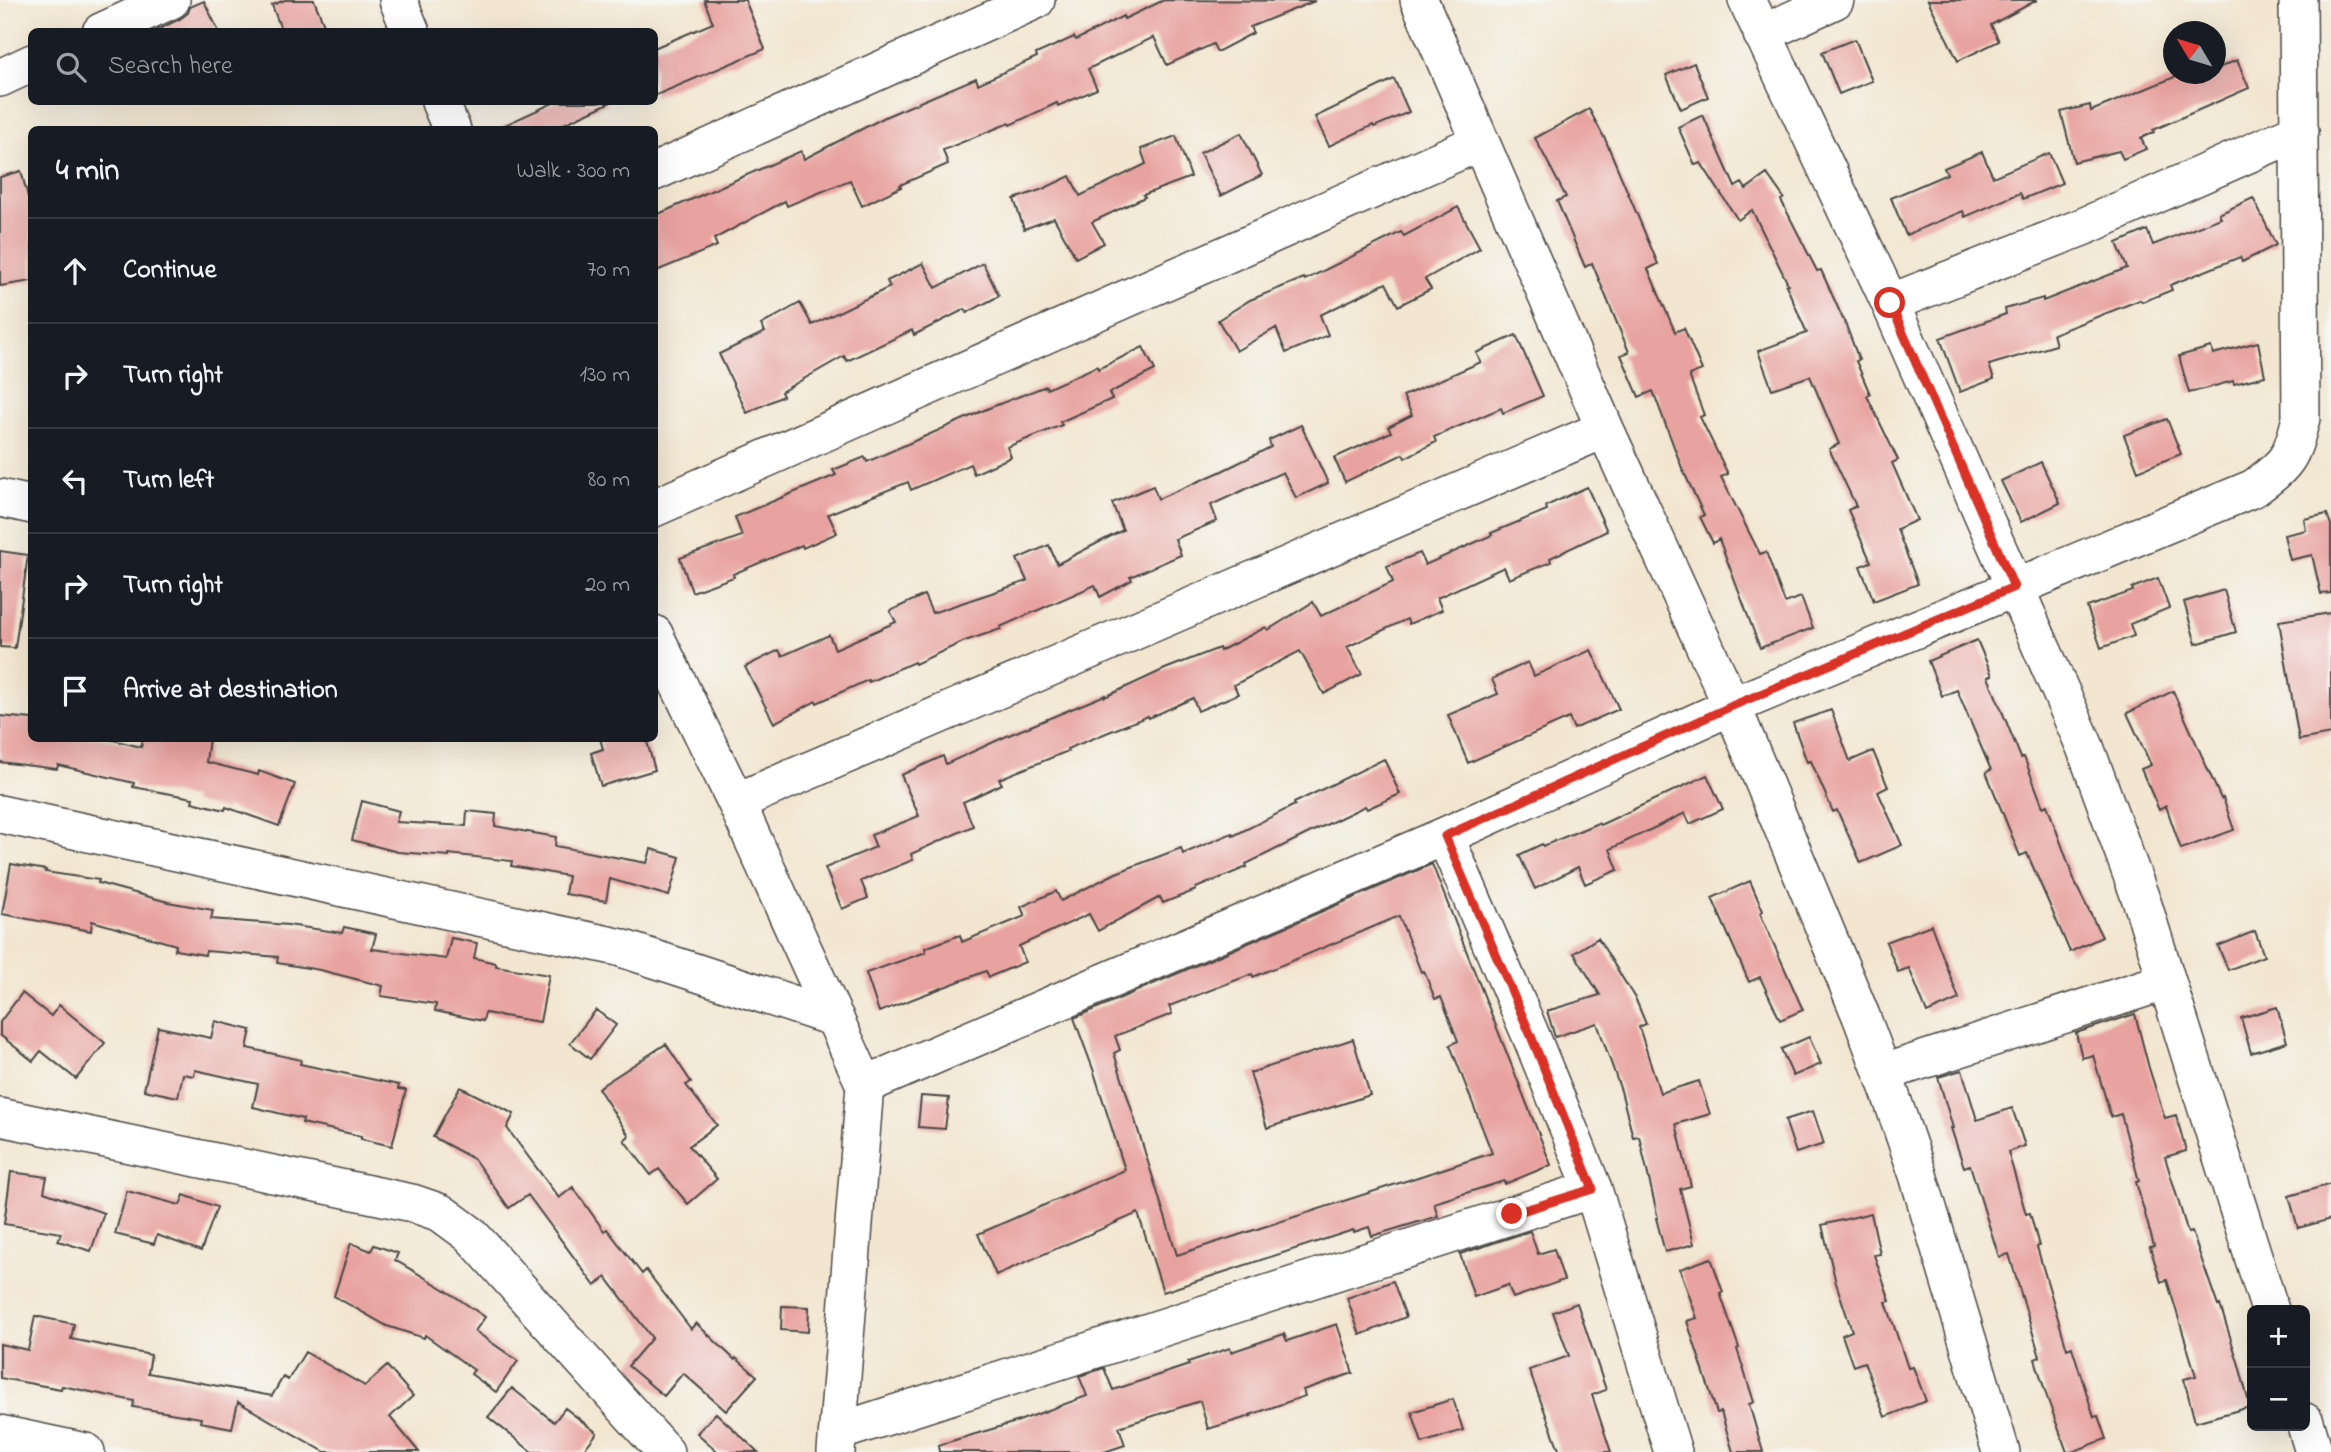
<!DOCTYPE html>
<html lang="en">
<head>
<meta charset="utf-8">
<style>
	body { margin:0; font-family:"Indie Flower",sans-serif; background:#20242c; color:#f1f3f6 }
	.controls { position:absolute; right:21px; bottom:21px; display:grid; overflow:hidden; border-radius:10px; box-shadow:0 7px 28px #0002 }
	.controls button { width:63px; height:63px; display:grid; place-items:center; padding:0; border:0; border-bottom:2px solid #363941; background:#171b24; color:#f1f3f6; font:35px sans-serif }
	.compass { position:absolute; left:2163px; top:21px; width:63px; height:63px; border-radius:50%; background:#171b24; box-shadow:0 7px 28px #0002; rotate:308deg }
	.stop { position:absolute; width:21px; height:21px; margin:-16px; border:5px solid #d93025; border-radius:50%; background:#fff }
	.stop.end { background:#d93025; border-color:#fff; box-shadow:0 2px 7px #0008 }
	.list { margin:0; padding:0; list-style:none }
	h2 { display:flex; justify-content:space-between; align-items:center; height:91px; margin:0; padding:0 28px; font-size:30px }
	h2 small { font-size:23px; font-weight:400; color:#9ea1a6 }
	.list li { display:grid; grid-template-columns:46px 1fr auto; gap:21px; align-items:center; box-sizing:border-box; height:105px; padding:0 28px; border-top:2px solid #363941 }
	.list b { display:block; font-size:26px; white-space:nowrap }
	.list em { font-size:23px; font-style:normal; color:#9ea1a6 }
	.icon { flex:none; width:38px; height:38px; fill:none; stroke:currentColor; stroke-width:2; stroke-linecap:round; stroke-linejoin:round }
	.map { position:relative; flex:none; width:2331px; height:1452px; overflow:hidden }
	.search { position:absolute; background:#171b24; box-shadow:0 7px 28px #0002; left:28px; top:28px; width:630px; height:77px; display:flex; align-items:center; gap:18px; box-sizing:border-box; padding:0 24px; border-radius:10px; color:#9ea1a6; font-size:26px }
	.panel { position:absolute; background:#171b24; box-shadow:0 7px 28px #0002; left:28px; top:126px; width:630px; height:616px; border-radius:10px }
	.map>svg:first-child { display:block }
	.building { fill:#e8a29f; fill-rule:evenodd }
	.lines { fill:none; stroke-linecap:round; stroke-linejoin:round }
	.minor-casing { stroke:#494744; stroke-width:40 }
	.minor { stroke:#fff; stroke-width:37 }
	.route { stroke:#d93025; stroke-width:9 }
</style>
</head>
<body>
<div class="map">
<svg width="2331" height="1452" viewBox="0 0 2331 1452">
	<rect width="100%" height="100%" fill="#f6f6f2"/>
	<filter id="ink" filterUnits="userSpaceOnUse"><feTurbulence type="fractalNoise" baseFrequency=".0143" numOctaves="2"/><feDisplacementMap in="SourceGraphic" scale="14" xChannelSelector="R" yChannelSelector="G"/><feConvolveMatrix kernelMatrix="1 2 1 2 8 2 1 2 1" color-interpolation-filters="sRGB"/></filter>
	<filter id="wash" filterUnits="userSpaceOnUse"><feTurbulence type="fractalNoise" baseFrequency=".00686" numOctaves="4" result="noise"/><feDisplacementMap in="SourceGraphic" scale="28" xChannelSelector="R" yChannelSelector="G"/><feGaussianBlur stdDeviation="1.57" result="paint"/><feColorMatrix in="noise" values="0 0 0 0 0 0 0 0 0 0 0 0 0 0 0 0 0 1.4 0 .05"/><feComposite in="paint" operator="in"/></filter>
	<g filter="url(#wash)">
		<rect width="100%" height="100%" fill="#f2e6d0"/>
		<g id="blocks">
			<path class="building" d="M285 0H314L327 32H282L272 5Z
				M704 0H745L765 49 654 96V48L713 23Z
				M1164 0 1315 1 1250 27 1253 33 1217 52 1213 44 1167 65 1154 37 1088 69 1097 89 1058 106 1057 103 1010 125 1009 123 943 150 948 164 900 185 901 187 862 206 850 180 787 206 785 201 714 239 717 246 654 272V216L801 151 804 159 887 116 976 78 978 84 1037 57 1036 54 1074 37 1076 40 1123 16 1124 19Z
				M1928 0H2037L1991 25 1999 41 1958 61Z
				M204 1 219 32H153L180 19 188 13 190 7Z
				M1855 39 1872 81 1839 94 1822 52Z
				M2237 60 2249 88 2153 130 2154 132 2141 138 2146 149 2123 159 2119 151 2074 162 2061 112 2090 105 2091 111 2182 74H2216V69Z
				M1694 63 1708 97 1681 109 1666 75Z
				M1394 79 1409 112 1374 127 1373 125 1329 146 1315 117Z
				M555 102H611L551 130H494Z
				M1589 109 1606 141 1658 264 1648 269 1675 332 1684 328 1702 370 1689 375 1704 415 1700 417 1728 474 1721 477 1760 554 1766 552 1785 603 1801 597 1813 628 1760 648 1719 539 1713 543 1700 517 1704 515 1682 468 1653 391 1639 397 1621 355 1629 352 1592 263 1585 267 1557 201 1566 197 1535 138Z
				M1703 115 1735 187 1742 183 1746 189 1767 174 1784 198 1781 200 1817 271 1821 270 1847 328 1859 360 1856 361 1870 394 1867 396 1898 460 1892 463 1917 520 1897 529 1918 584 1874 601 1860 566 1871 562 1848 510 1856 506 1829 449 1839 444 1810 376 1772 389 1758 351 1807 333 1786 285 1788 284 1752 210 1738 220 1701 163 1695 165 1678 127Z
				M1241 133 1262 175 1221 196 1200 153Z
				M1176 136 1191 177 1143 195 1145 197 1092 222 1104 243 1076 258 1054 218 1024 229 1014 199 1043 189 1070 176 1080 196 1146 164 1141 149Z
				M1982 152 1993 177 2049 153 2062 183 2023 199 2020 193 1965 217 1963 211 1906 235 1891 198 1947 174 1944 168Z
				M21 171 32 212V281L0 286V177Z
				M2253 198 2276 245 2242 262 2240 257 2170 285 2172 290 2142 302 2140 300 2053 334 2056 345 1989 365 1994 379 1960 392 1940 338 2006 314 2005 309 2043 298V301L2127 268 2117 243 2147 230 2153 245 2221 218 2219 214Z
				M1458 207 1480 248 1425 279 1431 289 1398 306 1386 283 1320 315 1328 335 1286 353 1276 328 1236 351 1218 320 1250 300 1304 278 1305 280 1401 232 1404 236Z
				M923 263 936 288 983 263 999 296 967 313 965 309 914 335 912 330 847 361 844 356 781 392 783 396 747 413 719 354 765 332 761 325 800 303 812 325 890 287 887 281Z
				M1516 335 1543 396 1503 413 1501 408 1434 437 1436 442 1405 458 1403 454 1345 482 1334 458 1391 432 1388 427 1412 415 1403 396 1481 362 1476 353Z
				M2258 342 2265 376 2234 384 2233 381 2189 393 2179 356 2211 347 2213 354Z
				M1143 347 1155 370 1109 393 1112 399 1060 422 1062 425 1007 447 1011 457 974 474 970 464 911 490 908 482 828 514 837 533 803 548 802 545 733 574 734 577 692 592 680 558 742 536 735 517 836 475 833 470 865 457 867 462 989 408 1046 386 1047 389 1097 366 1098 369Z
				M2167 419 2181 454 2138 471 2124 435Z
				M1301 425 1328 483 1296 498 1283 472 1211 505 1217 521 1175 539 1181 555 1130 577 1132 580 1100 597 1095 585 1000 627 1001 629 965 641 915 664 914 662 869 682 868 680 817 703 816 701 774 723 745 667 779 650 782 656 829 635 835 649 896 622 890 611 924 595 932 613 1027 581 1017 559 1049 545 1057 564 1123 530 1112 503 1153 486 1158 499 1220 472 1271 447 1269 440Z
				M2041 462 2060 503 2021 522 2001 481Z
				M1587 487 1607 531 1550 558 1551 562 1509 579 1504 567 1437 598 1442 610 1409 624 1407 619 1347 647 1362 674 1324 694 1300 651 1234 685 1238 694 1198 711 1193 698 1149 718 1148 716 1067 749 1068 751 999 779 1002 784 963 802 973 826 911 854 913 860 861 881 868 898 842 909 825 868 876 847 871 835 919 816 901 775 943 756 946 764 1009 735 1105 695V697L1165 669 1219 648 1220 651 1266 627 1268 630 1313 602 1321 616 1393 582 1387 566 1420 553 1425 565 1492 535 1491 533 1547 510 1546 506Z
				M2327 514 2331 525V593L2321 594 2312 555 2290 560 2284 535 2306 530 2304 519Z
				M0 551 28 555 15 648 0 647Z
				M2158 578 2169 608 2130 624 2134 636 2101 648 2087 607 2133 591 2132 588Z
				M2224 590 2236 632 2196 644 2184 602Z
				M2331 613V734L2299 740 2279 621Z
				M1977 640 1992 675 1988 677 2021 758 2024 757 2043 807 2047 805 2077 887 2102 937 2070 952 2027 853 2020 856 1986 772 1991 770 1957 690 1942 696 1928 661Z
				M1591 650 1619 709 1574 729 1569 718 1468 763 1448 715 1498 694 1492 679 1528 662 1534 676Z
				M2173 691 2221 799 2223 798 2234 830 2181 849 2166 806 2159 810 2141 769 2151 765 2127 713Z
				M1831 710 1850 761 1873 751 1888 787 1878 792 1902 845 1861 863 1837 810 1833 812 1811 761 1807 762 1793 723Z
				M0 716 32 719V738H105L141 747 143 738H209L206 762 258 775 259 771 295 784 279 826 226 807 225 810 192 802 193 798 133 787 134 783 58 765 57 769 0 762Z
				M600 738H646L655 770 601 786 591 753 603 749Z
				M1384 759 1400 794 1367 809 1365 806 1309 833 1246 864 1247 867 1196 888V890L1163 903 1160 897 1098 931 1089 914 1019 946 1025 962 989 977 986 971 879 1012 866 973 926 952 925 948 960 935 962 942 1025 916 1021 907 1056 891 1061 901 1116 873 1181 848 1183 854 1232 833 1233 836 1295 805 1294 803Z
				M1707 775 1723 809 1690 824 1685 813 1610 849 1618 870 1585 884 1578 867 1535 889 1519 855 1542 844 1543 846 1598 823 1600 825Z
				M362 801 399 811 396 822 466 826 467 811 496 814 495 826 556 837 555 846 647 863 651 849 680 857 669 896 610 879 606 901 565 894 568 876 511 866 512 861 449 854V856L398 852 352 840Z
				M11 864 46 870 45 872 99 880 98 883 168 902 213 910 211 919 288 925 342 933 344 927 376 934 372 949 446 959 451 938 477 943 474 958 496 963V966L549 975 540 1022 485 1013 483 1021 435 1011 436 1004 381 996 383 986 320 970 277 963 278 957 206 951 205 955 175 950 176 945 92 921 91 931 2 914Z
				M1432 864 1551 1165 1505 1184 1504 1181 1434 1203 1438 1216 1372 1236 1369 1227 1354 1232 1353 1230 1163 1292 1138 1213 996 1275 978 1234 1125 1170 1093 1069 1074 1018ZM1399 916 1421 972 1424 971 1435 999 1441 997 1458 1041 1450 1045 1492 1153 1177 1255 1114 1053 1120 1050 1115 1036 1172 1014 1169 1006 1252 974 1253 977Z
				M1750 881 1763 911 1760 913 1803 1010 1780 1020 1760 977 1749 982 1712 898Z
				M1931 925 1959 999 1927 1013 1909 968 1898 972 1886 942Z
				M2255 931 2264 956 2228 970 2218 946Z
				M1598 938 1636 1000 1646 1024 1639 1027 1660 1093 1699 1081 1710 1114 1676 1124 1691 1186 1680 1189 1694 1244 1665 1252 1656 1218H1658L1639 1136 1633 1137 1621 1091 1597 1023 1555 1037 1547 1011 1600 995 1574 953Z
				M22 993 51 1016 59 1005 105 1043 76 1079 41 1051 33 1061 0 1035V1022Z
				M2277 1007 2287 1042 2251 1053 2241 1018Z
				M596 1010 616 1025 590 1059 570 1043Z
				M2135 1014 2149 1068 2165 1118 2176 1115 2186 1151 2165 1157 2188 1233 2192 1232 2218 1306 2220 1305 2239 1365 2250 1407 2195 1422 2184 1379 2196 1376 2167 1280 2161 1282 2150 1247 2154 1246 2136 1182 2139 1181 2121 1114 2111 1117 2093 1055 2082 1058 2076 1033Z
				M215 1021 251 1030 247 1048 301 1060 300 1064 399 1085 398 1089 406 1090 392 1146 361 1139V1136L302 1123 303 1119 253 1107 258 1084 195 1070 194 1076 183 1074 178 1097 144 1090 158 1027 211 1038Z
				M1809 1037 1821 1064 1793 1076 1781 1049Z
				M1353 1039 1370 1095 1267 1128 1250 1073Z
				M666 1044 691 1082 686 1085 717 1125 689 1146 717 1179 688 1204 659 1169 651 1175 624 1140 629 1136 598 1088Z
				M1962 1070 1977 1120 2012 1108 2025 1146 2008 1152 2026 1214 2030 1213 2039 1246 2037 1247 2067 1349 2072 1347 2094 1417 2098 1416 2106 1439 2072 1452H2067L2047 1397 2035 1359 2040 1357 2009 1254 1999 1257 1970 1165 1964 1167 1951 1128H1953L1938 1077Z
				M460 1087 514 1114 507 1128 559 1198 573 1187 604 1231 607 1229 642 1274 646 1270 691 1329 696 1323 735 1360 736 1358 757 1376 726 1411 683 1373 664 1396 628 1366 652 1338 606 1277 595 1286 528 1195 509 1208 474 1159 433 1137Z
				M921 1096 949 1098 945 1129 918 1127Z
				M1813 1111 1824 1144 1796 1153 1785 1120Z
				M11 1172 47 1177 44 1192 104 1213 91 1251 58 1241 61 1233 4 1224Z
				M2331 1184V1219L2298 1228 2289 1196Z
				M127 1191 180 1205 184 1195 217 1207 201 1251 157 1235 154 1244 115 1234Z
				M1871 1213 1880 1254 1874 1255 1890 1301 1886 1302 1908 1368 1913 1367 1926 1401 1885 1417 1864 1362 1853 1366 1842 1335 1852 1331 1836 1283 1822 1225Z
				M1530 1231 1538 1254 1554 1249 1564 1280 1513 1298 1508 1285 1474 1297 1460 1254Z
				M351 1243 371 1251 374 1245 398 1253 395 1260 444 1289 485 1317 475 1331 518 1361 496 1392 471 1374 474 1370 425 1335 424 1338 387 1326 334 1296Z
				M1711 1258 1723 1292 1720 1293 1739 1348 1737 1349 1754 1402 1749 1404 1763 1452H1733L1721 1412 1717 1413 1687 1321 1697 1318 1680 1269Z
				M1393 1281 1406 1317 1360 1335 1347 1298Z
				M1577 1303 1606 1390 1592 1395 1611 1452H1560L1529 1370 1569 1356 1553 1312Z
				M782 1306 809 1307 808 1332 781 1330Z
				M35 1316 74 1324 71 1339 151 1355 148 1373 272 1396 283 1377 288 1380 305 1352 365 1386 387 1366 413 1396 390 1417 419 1452H325L238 1402 232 1428 200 1422 201 1418 133 1407 134 1401 62 1386 61 1389 0 1378V1344L28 1350Z
				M1337 1324 1353 1373 1303 1390 1305 1396 1250 1415 1251 1416 1208 1429 1200 1401 1119 1427 1125 1445 1104 1452H939L938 1445 1016 1422 1087 1396 1079 1376 1104 1368 1113 1390 1189 1365 1188 1362 1230 1348 1231 1352 1284 1334 1287 1341Z
				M512 1388 554 1422 565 1408 597 1433 582 1452H532L488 1417Z
				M1453 1399 1463 1430 1422 1443 1412 1412Z
				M716 1413 758 1452H718L697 1433Z"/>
		</g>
	</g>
	<g filter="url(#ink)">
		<use href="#blocks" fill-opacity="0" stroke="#494744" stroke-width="2"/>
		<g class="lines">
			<defs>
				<path id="minor" d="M398 0 411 32
					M1419 0 1605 429 1732 706 1861 1016 1890 1093 1918 1175 2001 1452
					M1747 0 1890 303 2085 747 2143 905 2270 1310
					M101 32 171 0
					M1762 34 1835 0
					M0 78 32 63
					M440 102 452 130
					M654 172 1036 0
					M1890 303 2085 226 2300 131
					M0 498 32 505
					M654 508 1480 142
					M654 634 736 802 865 1085 836 1452
					M736 802 1605 429
					M0 814 618 947 835 1018
					M1445 836 1531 1036 1593 1189 1673 1452
					M1883 1073 2167 981
					M865 1085 1445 836 1732 706 2254 488C2288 463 2291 459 2301 418L2298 0
					M0 1117 412 1203 441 1213 471 1235 665 1452
					M2305 1422 2314 1452
					M838 1432 1593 1189
					M0 1434 86 1452"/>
			</defs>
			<use href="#minor" class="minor-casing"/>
			<use href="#minor" class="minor"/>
		</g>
	</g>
	<g class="lines" filter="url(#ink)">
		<path class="route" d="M1512 1214 1593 1189 1531 1036 1445 836 1732 706 2014 587 1890 303"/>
	</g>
</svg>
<div class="controls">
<button>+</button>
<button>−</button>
</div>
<svg class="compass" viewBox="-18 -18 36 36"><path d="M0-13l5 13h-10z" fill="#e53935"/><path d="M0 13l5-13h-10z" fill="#9ea1a6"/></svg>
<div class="stop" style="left:1890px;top:303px"></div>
<div class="stop end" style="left:1512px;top:1214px"></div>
<div class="search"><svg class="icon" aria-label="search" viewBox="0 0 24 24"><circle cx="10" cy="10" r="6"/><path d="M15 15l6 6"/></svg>Search here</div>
<section class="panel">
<h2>4 min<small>Walk · 300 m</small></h2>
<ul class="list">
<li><svg class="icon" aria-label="ahead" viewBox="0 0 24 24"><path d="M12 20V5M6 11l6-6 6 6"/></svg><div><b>Continue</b></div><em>70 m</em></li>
<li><svg class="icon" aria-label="right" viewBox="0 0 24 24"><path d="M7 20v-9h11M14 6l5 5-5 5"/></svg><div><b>Turn right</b></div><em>130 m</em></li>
<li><svg class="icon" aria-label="left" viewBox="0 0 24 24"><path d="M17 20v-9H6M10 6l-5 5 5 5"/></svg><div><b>Turn left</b></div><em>80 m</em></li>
<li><svg class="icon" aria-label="right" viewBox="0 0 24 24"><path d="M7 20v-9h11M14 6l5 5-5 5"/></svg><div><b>Turn right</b></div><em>20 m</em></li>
<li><svg class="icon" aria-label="arrive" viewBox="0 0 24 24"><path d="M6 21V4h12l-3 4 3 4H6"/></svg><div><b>Arrive at destination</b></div></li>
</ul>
</section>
</div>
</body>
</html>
